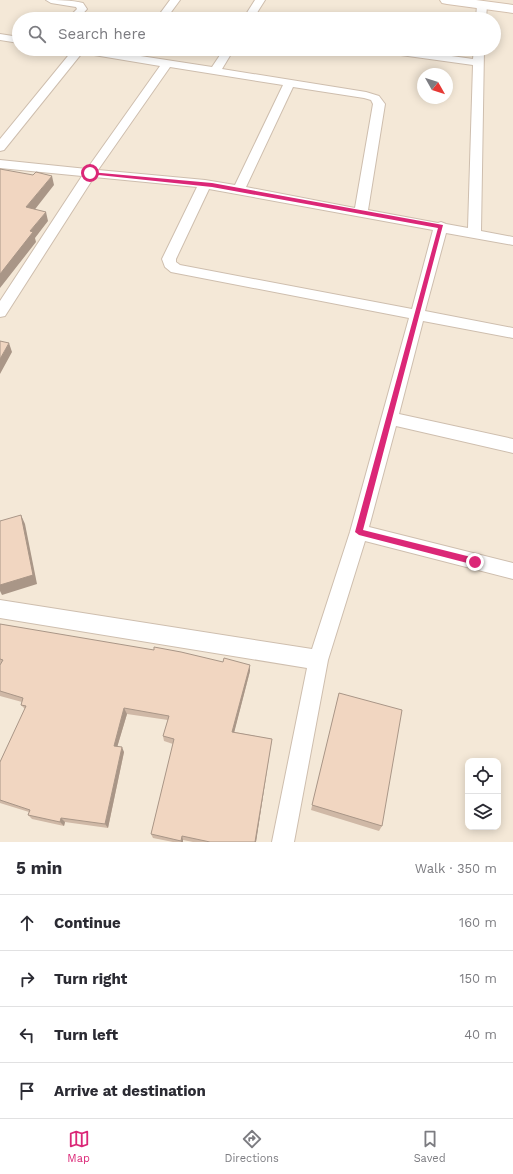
<!DOCTYPE html>
<html lang="en">
<head>
<meta charset="utf-8">
<style>
	body { margin:0; font-family:"Work Sans",sans-serif; background:#f7f7f7; color:#2b2b33 }
	.controls { position:absolute; right:12px; bottom:12px; display:grid; overflow:hidden; border-radius:8px; box-shadow:0 2px 10px #0003 }
	.controls button { width:36px; height:36px; display:grid; place-items:center; padding:0; border:0; border-bottom:1px solid #e1e1e2; background:#fff; color:#2b2b33; font:20px sans-serif }
	.compass { position:absolute; left:417px; top:68px; width:36px; height:36px; border-radius:50%; background:#fff; box-shadow:0 2px 10px #0003; rotate:129deg }
	.stop { position:absolute; width:12px; height:12px; margin:-9px; border:3px solid #db2777; border-radius:50%; background:#fff }
	.stop.end { background:#db2777; border-color:#fff; box-shadow:0 1px 4px #0008 }
	.list { margin:0; padding:0; list-style:none }
	h2 { display:flex; justify-content:space-between; align-items:center; height:52px; margin:0; padding:0 16px; font-size:17px }
	h2 small { font-size:13px; font-weight:400; color:#7c7c81 }
	.list li { display:grid; grid-template-columns:26px 1fr auto; gap:12px; align-items:center; box-sizing:border-box; height:56px; padding:0 16px; border-top:1px solid #e1e1e2 }
	.list b { display:block; font-size:15px; white-space:nowrap }
	.list em { font-size:13px; font-style:normal; color:#7c7c81 }
	.icon { flex:none; width:22px; height:22px; fill:none; stroke:currentColor; stroke-width:2; stroke-linecap:round; stroke-linejoin:round }
	.map { position:relative; flex:none; width:513px; height:842px; overflow:hidden }
	.search { position:absolute; background:#fff; box-shadow:0 2px 10px #0003; left:12px; right:12px; top:12px; height:44px; display:flex; align-items:center; gap:10px; box-sizing:border-box; padding:0 14px; border-radius:22px; color:#7c7c81; font-size:15px }
	.sheet { height:276px; background:#fff }
	nav { display:flex; justify-content:space-around; align-items:center; box-sizing:border-box; height:56px; border-top:1px solid #e1e1e2; background:#fff; font-size:11px; color:#7c7c81 }
	nav a { display:grid; justify-items:center; gap:2px }
	nav .on { color:#db2777 }
	.map>svg:first-child { display:block }
	.residential { fill:#f4e8d7; fill-rule:evenodd }
	.lines { fill:none; stroke-linecap:round; stroke-linejoin:round }
	.minor-casing { stroke:#cebeae; stroke-width:2 }
	.secondary-casing { stroke:#d4c0ae; stroke-width:2 }
	.minor { fill:#fff; fill-rule:evenodd }
	.secondary { fill:#fff; fill-rule:evenodd }
	.wall { fill:#cfb8a6 }
	.shaded-wall { fill:#a99687 }
	.building { fill:#f1d6c1; stroke:#a99687 }
	.route { fill:#db2777 }
</style>
</head>
<body>
<div class="map">
<svg width="513" height="842" viewBox="0 0 513 842">
	<rect width="100%" height="100%" fill="#fcf6e9"/>
	<path class="residential" d="M0 0H513V842H0ZM19 19H494V49H19ZM423 74H447V98H423ZM468 761H498V827H468Z"/>
	<g class="lines">
		<defs>
			<path id="minor" d="M46 0C59 0 71 0 83 3L87 9 78 19H67L77 9 76 7 51 3Z
				M170 0H180L166 19H156Z
				M255 0H265L253 19H243Z
				M482 2 487 5 486 19H476L477 5Z
				M0 34 19 37V43L0 40Z
				M70 49H95L212 67 224 49H234L222 69 366 92 379 96 385 104 368 210 438 223 441 222 446 224 468 228 473 65 379 52 374 49H401L473 59 474 49H484L481 231 513 237V245L446 233 425 311 513 328V338L423 321 399 414 513 439V453L396 426 369 527 513 563V579L365 541 328 660 294 842H272L307 668 0 618V600L312 649 350 532 409 318 171 272 165 267 162 259 197 187 94 177 5 316 0 317V301L82 176 0 168V160L87 169 160 66 82 53 4 150 0 151V139L72 51ZM170 67 283 85 235 185 205 180 98 170ZM293 87 364 98 371 100 373 104 355 208 246 187ZM209 189 433 230 412 309 180 265 176 262V259Z"/>
			<path id="secondary" d="M440 0H476L513 5V13L447 4 442 3Z"/>
		</defs>
		<use href="#minor" class="minor-casing"/>
		<use href="#secondary" class="secondary-casing"/>
		<use href="#minor" class="minor"/>
		<use href="#secondary" class="secondary"/>
	</g>
	<path class="wall" d="M0 624 250 671 234 732 272 739 271 744 256 842H193L183 840V842H173L153 838 151 834 173 744 164 741 163 736 168 720 127 714 117 747 124 752 108 828 65 822 64 826 32 819 28 815 29 812 0 803V762L25 709 21 705 22 702 0 696Z
		M339 693 382 826 379 831 311 810Z"/>
	<path class="shaded-wall" d="M52 176 54 185 29 217 26 207Z
		M46 212 48 221 35 238 36 242 0 288V274L30 231Z
		M9 343 12 352 0 374V359Z
		M21 515 25 524 37 584 2 595 0 591V585Z
		M250 665V671L233 737 232 732Z
		M124 708 127 714 116 751 114 746Z
		M272 739 271 744 256 842H255Z
		M122 747 124 752 108 828 105 824Z
		M61 818 65 822 64 826 60 822Z
		M182 836 183 840V842H181V841Z"/>
	<path class="building" d="M0 169 33 175 36 172 52 176 26 207 46 212 30 231 33 232 0 274Z
		M0 341 9 343 0 359Z
		M21 515 33 575 0 585V521Z
		M0 624 154 650V647L181 652 223 662 224 658 250 665 232 732 272 739 255 842H210L182 836 181 841 151 834 174 739 163 736 169 716 124 708 114 746 122 747 105 824 61 818 60 822 28 815 30 810 0 800V762L26 706 21 705 23 698 0 691V665L3 660 0 659Z
		M339 693 402 710 382 826 312 805Z"/>
	<path class="route" d="M90 172 212 183 443 225 363 530 475 558 478 559V564L475 565 359 535 355 532 438 228 212 187 89 174V172Z"/>
</svg>
<div class="controls">
<button><svg class="icon" aria-label="locate" viewBox="0 0 24 24"><circle cx="12" cy="12" r="6"/><path d="M12 2v4M12 18v4M2 12h4M18 12h4"/></svg></button>
<button><svg class="icon" aria-label="layers" viewBox="0 0 24 24"><path d="M12 4l9 5-9 5-9-5zM3 14l9 5 9-5"/></svg></button>
</div>
<svg class="compass" viewBox="-18 -18 36 36"><path d="M0-13l5 13h-10z" fill="#e53935"/><path d="M0 13l5-13h-10z" fill="#7c7c81"/></svg>
<div class="stop" style="left:90px;top:173px"></div>
<div class="stop end" style="left:475px;top:562px"></div>
<div class="search"><svg class="icon" aria-label="search" viewBox="0 0 24 24"><circle cx="10" cy="10" r="6"/><path d="M15 15l6 6"/></svg>Search here</div>
</div>
<section class="sheet">
<h2>5 min<small>Walk · 350 m</small></h2>
<ul class="list">
<li><svg class="icon" aria-label="ahead" viewBox="0 0 24 24"><path d="M12 20V5M6 11l6-6 6 6"/></svg><div><b>Continue</b></div><em>160 m</em></li>
<li><svg class="icon" aria-label="right" viewBox="0 0 24 24"><path d="M7 20v-9h11M14 6l5 5-5 5"/></svg><div><b>Turn right</b></div><em>150 m</em></li>
<li><svg class="icon" aria-label="left" viewBox="0 0 24 24"><path d="M17 20v-9H6M10 6l-5 5 5 5"/></svg><div><b>Turn left</b></div><em>40 m</em></li>
<li><svg class="icon" aria-label="arrive" viewBox="0 0 24 24"><path d="M6 21V4h12l-3 4 3 4H6"/></svg><div><b>Arrive at destination</b></div></li>
</ul>
</section>
<nav>
<a class="on"><svg class="icon" aria-label="map" viewBox="0 0 24 24"><path d="M3 6l6-2 6 2 6-2v14l-6 2-6-2-6 2zM9 4v14M15 6v14"/></svg>Map</a>
<a><svg class="icon" aria-label="directions" viewBox="0 0 24 24"><path d="M12 3l9 9-9 9-9-9zM9 14v-3h6M13 9l2 2-2 2"/></svg>Directions</a>
<a><svg class="icon" aria-label="saved" viewBox="0 0 24 24"><path d="M7 4h10v16l-5-4-5 4z"/></svg>Saved</a>
</nav>
</body>
</html>
